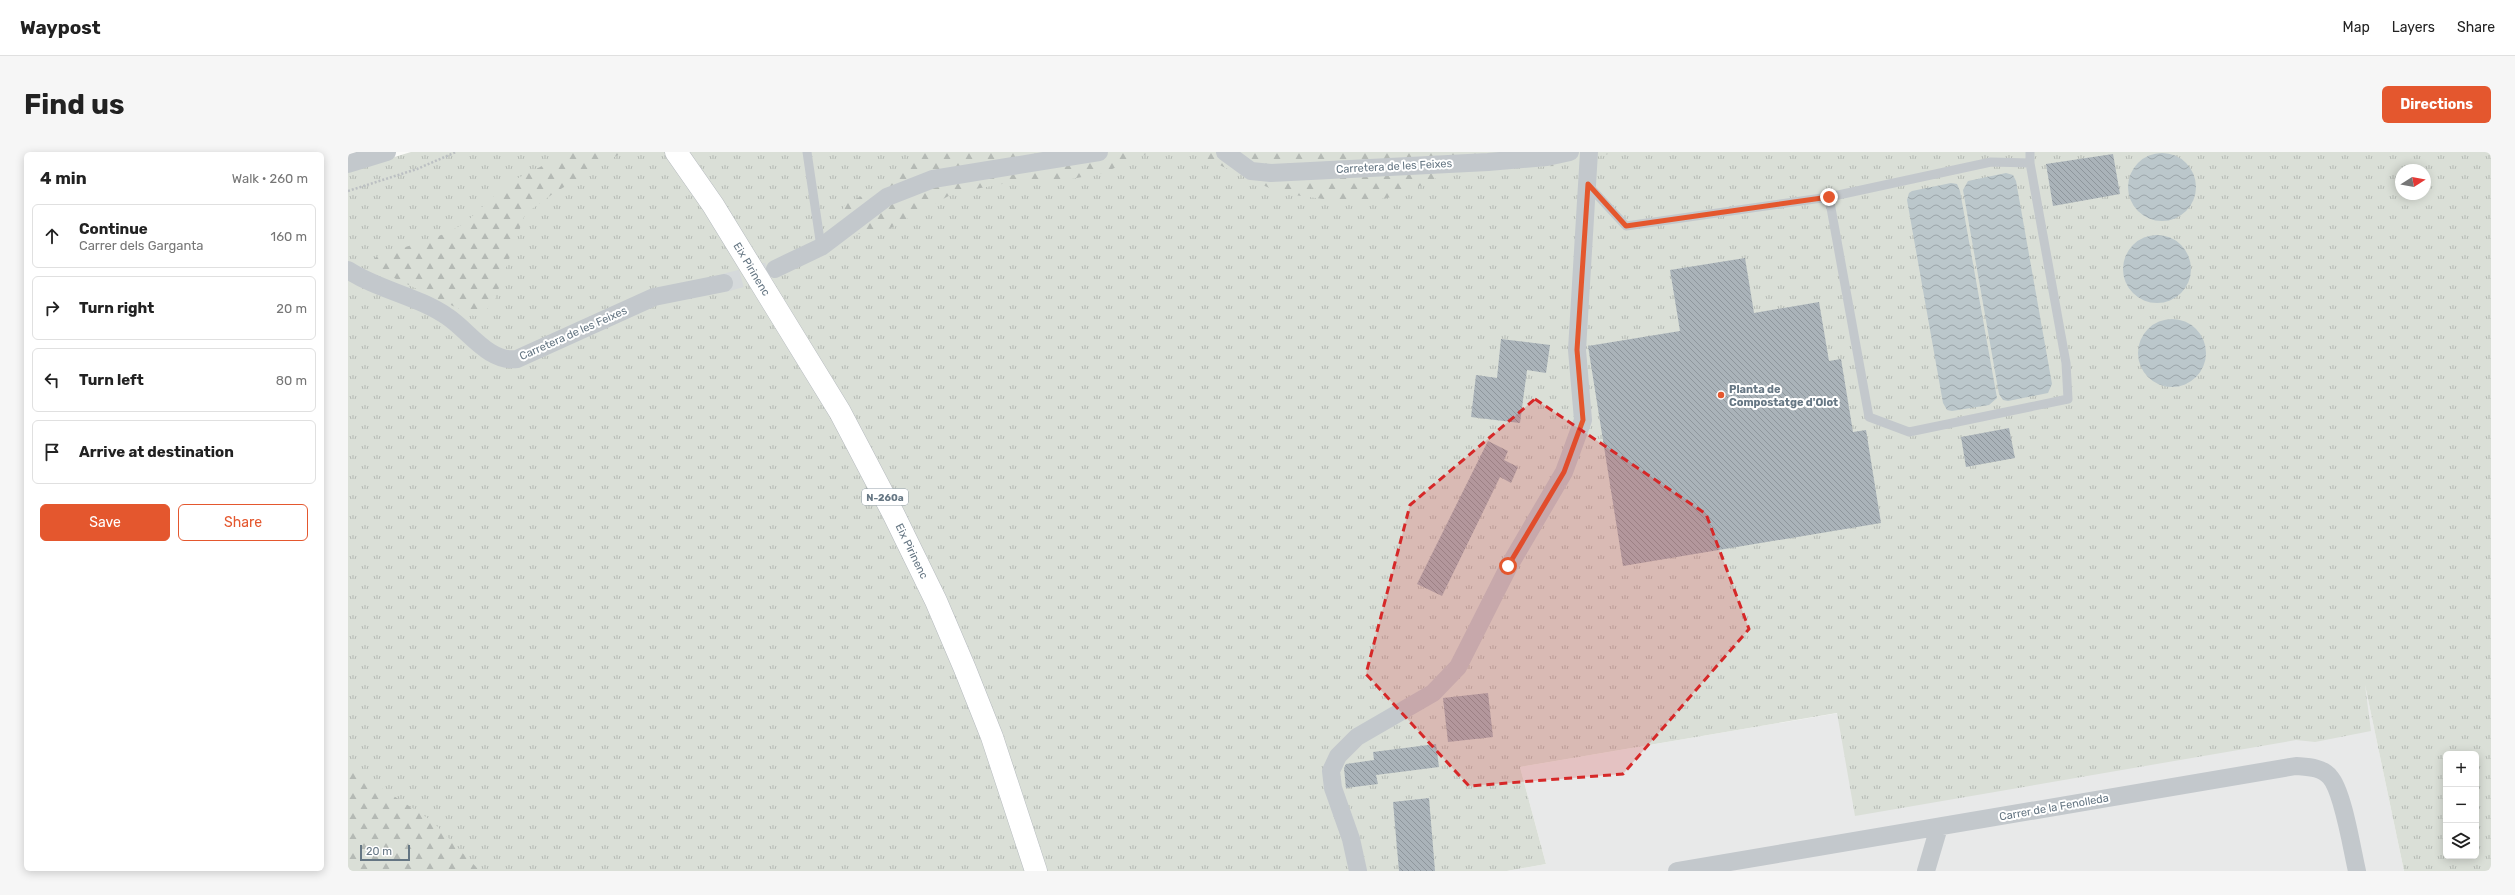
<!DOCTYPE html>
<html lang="en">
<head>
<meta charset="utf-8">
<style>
	body { margin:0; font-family:Rubik,sans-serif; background:#f6f6f6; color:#222 }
	.controls { position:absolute; right:12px; bottom:12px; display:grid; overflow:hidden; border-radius:6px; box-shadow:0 2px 10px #0003 }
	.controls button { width:36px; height:36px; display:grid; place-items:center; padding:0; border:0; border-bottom:1px solid #e0e0e0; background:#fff; color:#222; font:20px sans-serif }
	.compass { position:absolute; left:2047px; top:12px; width:36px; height:36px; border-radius:50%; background:#fff; box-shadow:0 2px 10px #0003; rotate:79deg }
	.scale { position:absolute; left:12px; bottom:10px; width:50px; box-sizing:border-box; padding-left:4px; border:2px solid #657683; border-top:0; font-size:11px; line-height:14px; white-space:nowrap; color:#657683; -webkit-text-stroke:3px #fff; paint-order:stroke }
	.stop { position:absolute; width:12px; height:12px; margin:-9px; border:3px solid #e4572e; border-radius:50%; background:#fff }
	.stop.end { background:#e4572e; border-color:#fff; box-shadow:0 1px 4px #0008 }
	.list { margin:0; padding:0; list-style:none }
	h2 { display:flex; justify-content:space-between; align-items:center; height:52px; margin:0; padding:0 16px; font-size:17px }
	h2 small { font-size:13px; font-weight:400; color:#767676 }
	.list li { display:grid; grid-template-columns:26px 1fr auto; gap:12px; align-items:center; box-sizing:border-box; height:64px; margin:0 8px 8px; padding:0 8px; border:1px solid #e0e0e0; border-radius:6px }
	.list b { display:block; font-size:15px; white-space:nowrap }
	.list p { margin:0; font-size:13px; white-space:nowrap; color:#767676 }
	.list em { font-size:13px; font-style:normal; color:#767676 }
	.actions { display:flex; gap:8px; padding:12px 16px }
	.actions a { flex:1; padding:9px 0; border:1px solid #e4572e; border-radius:6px; text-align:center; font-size:14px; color:#e4572e }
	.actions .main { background:#e4572e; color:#fff }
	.icon { flex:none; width:22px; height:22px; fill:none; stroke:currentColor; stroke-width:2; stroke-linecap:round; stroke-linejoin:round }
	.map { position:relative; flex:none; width:2143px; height:719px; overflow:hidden; border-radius:6px }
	header { display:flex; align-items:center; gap:24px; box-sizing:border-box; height:56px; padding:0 20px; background:#fff; border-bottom:1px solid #e0e0e0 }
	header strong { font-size:19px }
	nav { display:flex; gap:22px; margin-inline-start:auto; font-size:14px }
	.intro { display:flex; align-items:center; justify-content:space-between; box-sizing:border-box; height:96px; padding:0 24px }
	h1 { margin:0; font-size:28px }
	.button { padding:10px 18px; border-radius:6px; background:#e4572e; color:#fff; font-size:14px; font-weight:700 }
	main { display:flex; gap:24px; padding:0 24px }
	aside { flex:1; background:#fff; border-radius:6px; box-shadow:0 2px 10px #0003 }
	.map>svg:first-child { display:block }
	.built { fill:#e8e9e9 }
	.grass { fill:url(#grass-tufts); fill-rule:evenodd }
	.forest { fill:url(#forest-firs) }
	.water { fill:url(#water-waves) }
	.building { fill:url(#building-back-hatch) }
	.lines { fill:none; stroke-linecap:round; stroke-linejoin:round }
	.minor-tunnel { stroke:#d5d9db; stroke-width:18; stroke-dasharray:18 9; stroke-linecap:butt }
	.primary-casing { stroke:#b5babe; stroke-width:23 }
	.path { stroke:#bbbfc2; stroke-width:2.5; stroke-dasharray:2 2; stroke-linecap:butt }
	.service { stroke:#c3c8cc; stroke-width:9 }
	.minor { stroke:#c3c8cc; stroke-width:18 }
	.primary { stroke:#fff; stroke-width:22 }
	.route { stroke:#e4572e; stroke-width:5 }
	.marked { fill:#d62828; fill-opacity:0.2; stroke:#d62828; stroke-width:3; stroke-dasharray:8 5; stroke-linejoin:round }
	.poi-dot { fill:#e4572e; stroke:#fff; stroke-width:1.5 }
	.labels { text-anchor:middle; stroke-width:4; stroke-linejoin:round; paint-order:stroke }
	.shield { fill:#fff; stroke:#939fa8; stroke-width:1 }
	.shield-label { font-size:10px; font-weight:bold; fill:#657683 }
	.street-label { font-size:11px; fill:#657683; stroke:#fff }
	.poi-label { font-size:11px; font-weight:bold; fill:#657683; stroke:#fff; text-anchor:start }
</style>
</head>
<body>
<header>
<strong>Waypost</strong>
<nav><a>Map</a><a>Layers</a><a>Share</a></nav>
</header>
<div class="intro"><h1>Find us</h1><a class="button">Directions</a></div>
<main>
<aside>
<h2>4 min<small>Walk · 260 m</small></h2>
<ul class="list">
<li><svg class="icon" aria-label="ahead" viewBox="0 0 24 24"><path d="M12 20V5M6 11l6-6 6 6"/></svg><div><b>Continue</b><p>Carrer dels Garganta</p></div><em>160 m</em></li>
<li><svg class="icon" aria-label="right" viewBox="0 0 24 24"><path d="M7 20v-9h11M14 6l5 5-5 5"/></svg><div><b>Turn right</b></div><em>20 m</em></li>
<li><svg class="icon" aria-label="left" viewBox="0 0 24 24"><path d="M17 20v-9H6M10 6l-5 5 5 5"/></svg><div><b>Turn left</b></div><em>80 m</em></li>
<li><svg class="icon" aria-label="arrive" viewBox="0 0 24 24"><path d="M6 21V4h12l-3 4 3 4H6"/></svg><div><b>Arrive at destination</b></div></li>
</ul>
<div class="actions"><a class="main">Save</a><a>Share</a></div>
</aside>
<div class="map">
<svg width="2143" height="719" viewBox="0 0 2143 719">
	<defs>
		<pattern id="grass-tufts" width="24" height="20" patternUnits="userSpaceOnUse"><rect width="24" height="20" fill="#dadfd7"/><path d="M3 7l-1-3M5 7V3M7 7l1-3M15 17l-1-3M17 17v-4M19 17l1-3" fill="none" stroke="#b4b9b4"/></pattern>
		<pattern id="forest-firs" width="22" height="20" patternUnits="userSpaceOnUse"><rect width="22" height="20" fill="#dadfd7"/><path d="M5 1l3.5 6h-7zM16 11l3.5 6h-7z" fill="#b4b9b4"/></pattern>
		<pattern id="water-waves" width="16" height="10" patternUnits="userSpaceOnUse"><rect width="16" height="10" fill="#bbc7cb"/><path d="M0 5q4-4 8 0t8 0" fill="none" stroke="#9ca6aa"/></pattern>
		<pattern id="building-back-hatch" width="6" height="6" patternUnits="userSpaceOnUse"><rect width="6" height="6" fill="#aab3b9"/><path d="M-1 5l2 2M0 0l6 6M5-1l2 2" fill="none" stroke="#8e969c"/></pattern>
	</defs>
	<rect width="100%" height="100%" fill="#fafaf8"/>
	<path class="built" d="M1961 481 2015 523 2056 719H1159L1198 712 1172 615Z"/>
	<path class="grass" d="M63 0H2143V719H2056L2017 533 2023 579 1967 590 1948 588 1507 664 1489 561 1172 615 1198 712 1159 719H0V19ZM2053 18H2077V42H2053ZM2098 602H2128V704H2098Z"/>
	<path class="forest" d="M222 0H275L206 41 177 62 147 147 136 161 126 164 42 124 23 112 28 105 99 81 117 71 160 31Z
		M576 0H803L755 21 713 29 654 32 606 41 539 78 526 82H511L499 77 492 65 497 52 535 34Z
		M843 0H1269L1208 14 1108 17 1050 44 1020 49 975 47 932 41Z
		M0 614 84 669 132 719H0Z"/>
	<path class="water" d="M1780 35a34 34 0 1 1 68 0a34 34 0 1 1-68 0Z
		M1658 21 1665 23 1668 29 1704 232 1700 241 1660 249 1655 248 1651 242 1615 38 1620 29Z
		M1603 31 1609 32 1612 39 1649 246 1641 253 1604 259 1599 258 1595 251 1559 48 1561 41 1564 39Z
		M1775 117a34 34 0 1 1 68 0a34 34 0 1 1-68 0Z
		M1790 201a34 34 0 1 1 68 0a34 34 0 1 1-68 0Z"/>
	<path class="building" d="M1765 2 1772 42 1705 54 1698 12Z
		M1397 106 1406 161 1471 150 1481 209 1493 207 1505 280 1518 278 1533 371 1275 414 1240 194 1332 179 1322 118Z
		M1153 187 1202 193 1198 221 1179 218 1172 271 1123 265 1128 223 1149 226Z
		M1661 276 1667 306 1618 315 1613 285Z
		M1140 289 1160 299 1156 308 1170 315 1163 331 1152 325 1094 444 1069 432Z
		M1140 541 1145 585 1100 590 1095 546Z
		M1088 592 1091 615 1028 623 1030 632 998 636 996 616 998 612 1026 608 1025 600Z
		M1081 646 1087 719H1051L1045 650Z"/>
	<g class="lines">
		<path class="minor-tunnel" d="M376 131 421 119"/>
		<defs>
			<path id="primary" d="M328 0 365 53 492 260 545 361 588 449 617 517 644 585 688 719"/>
		</defs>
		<use href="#primary" class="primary-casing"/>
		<path class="path" d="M0 39 69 17 108 0"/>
		<path class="service" d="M459 0 473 95
			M1682 0V11
			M1239 32 1278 74 1481 45 1521 265 1561 280 1720 247 1718 211 1682 11 1643 10 1481 45"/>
		<path class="minor" d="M877 0 903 19 923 21 1140 10 1199 5 1222 0
			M0 12 39 0
			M427 117 473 95 539 45 585 27 751 0
			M0 118C30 138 70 144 100 165 121 179 141 211 169 207L306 145 376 131
			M1010 719 1003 687 985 636 983 619 990 604 1009 585 1085 541 1110 515 1161 414 1216 320 1235 268 1229 198 1241 0
			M1329 719 1948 614C1960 615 1974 615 1982 625 1995 639 2004 698 2009 719
			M1578 719 1591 675"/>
		<use href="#primary" class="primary"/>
	</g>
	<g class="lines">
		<path class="route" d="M1160 414 1216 320 1235 268 1229 198 1240 32 1278 74 1481 45"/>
	</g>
	<path class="marked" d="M1187 247 1358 362 1401 477 1275 622 1121 634 1018 522 1062 353Z"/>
	<circle class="poi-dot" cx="1373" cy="243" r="4"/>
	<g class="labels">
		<rect class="shield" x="514" y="337" width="46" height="16" rx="3"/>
		<g class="shield-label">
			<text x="537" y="349">N-260a</text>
		</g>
		<g class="street-label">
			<text transform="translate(1046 14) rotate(-3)" y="4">Carretera de les Feixes</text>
			<text transform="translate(404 117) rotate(59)" y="4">Eix Pirinenc</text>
			<text transform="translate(225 181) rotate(-24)" y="4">Carretera de les Feixes</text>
			<text transform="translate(564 399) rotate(64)" y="4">Eix Pirinenc</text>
			<text transform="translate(1706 655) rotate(-10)" y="4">Carrer de la Fenolleda</text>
		</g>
		<g class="poi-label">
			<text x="1381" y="241">Planta de<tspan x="1381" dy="13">Compostatge d'Olot</tspan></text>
		</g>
	</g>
</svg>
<div class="controls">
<button>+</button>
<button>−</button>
<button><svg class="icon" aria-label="layers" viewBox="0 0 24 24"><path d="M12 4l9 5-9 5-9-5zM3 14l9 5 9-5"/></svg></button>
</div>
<svg class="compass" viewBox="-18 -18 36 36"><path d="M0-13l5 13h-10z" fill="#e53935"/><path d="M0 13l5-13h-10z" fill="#767676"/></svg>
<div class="scale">20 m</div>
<div class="stop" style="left:1160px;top:414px"></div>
<div class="stop end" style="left:1481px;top:45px"></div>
</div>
</main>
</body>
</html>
